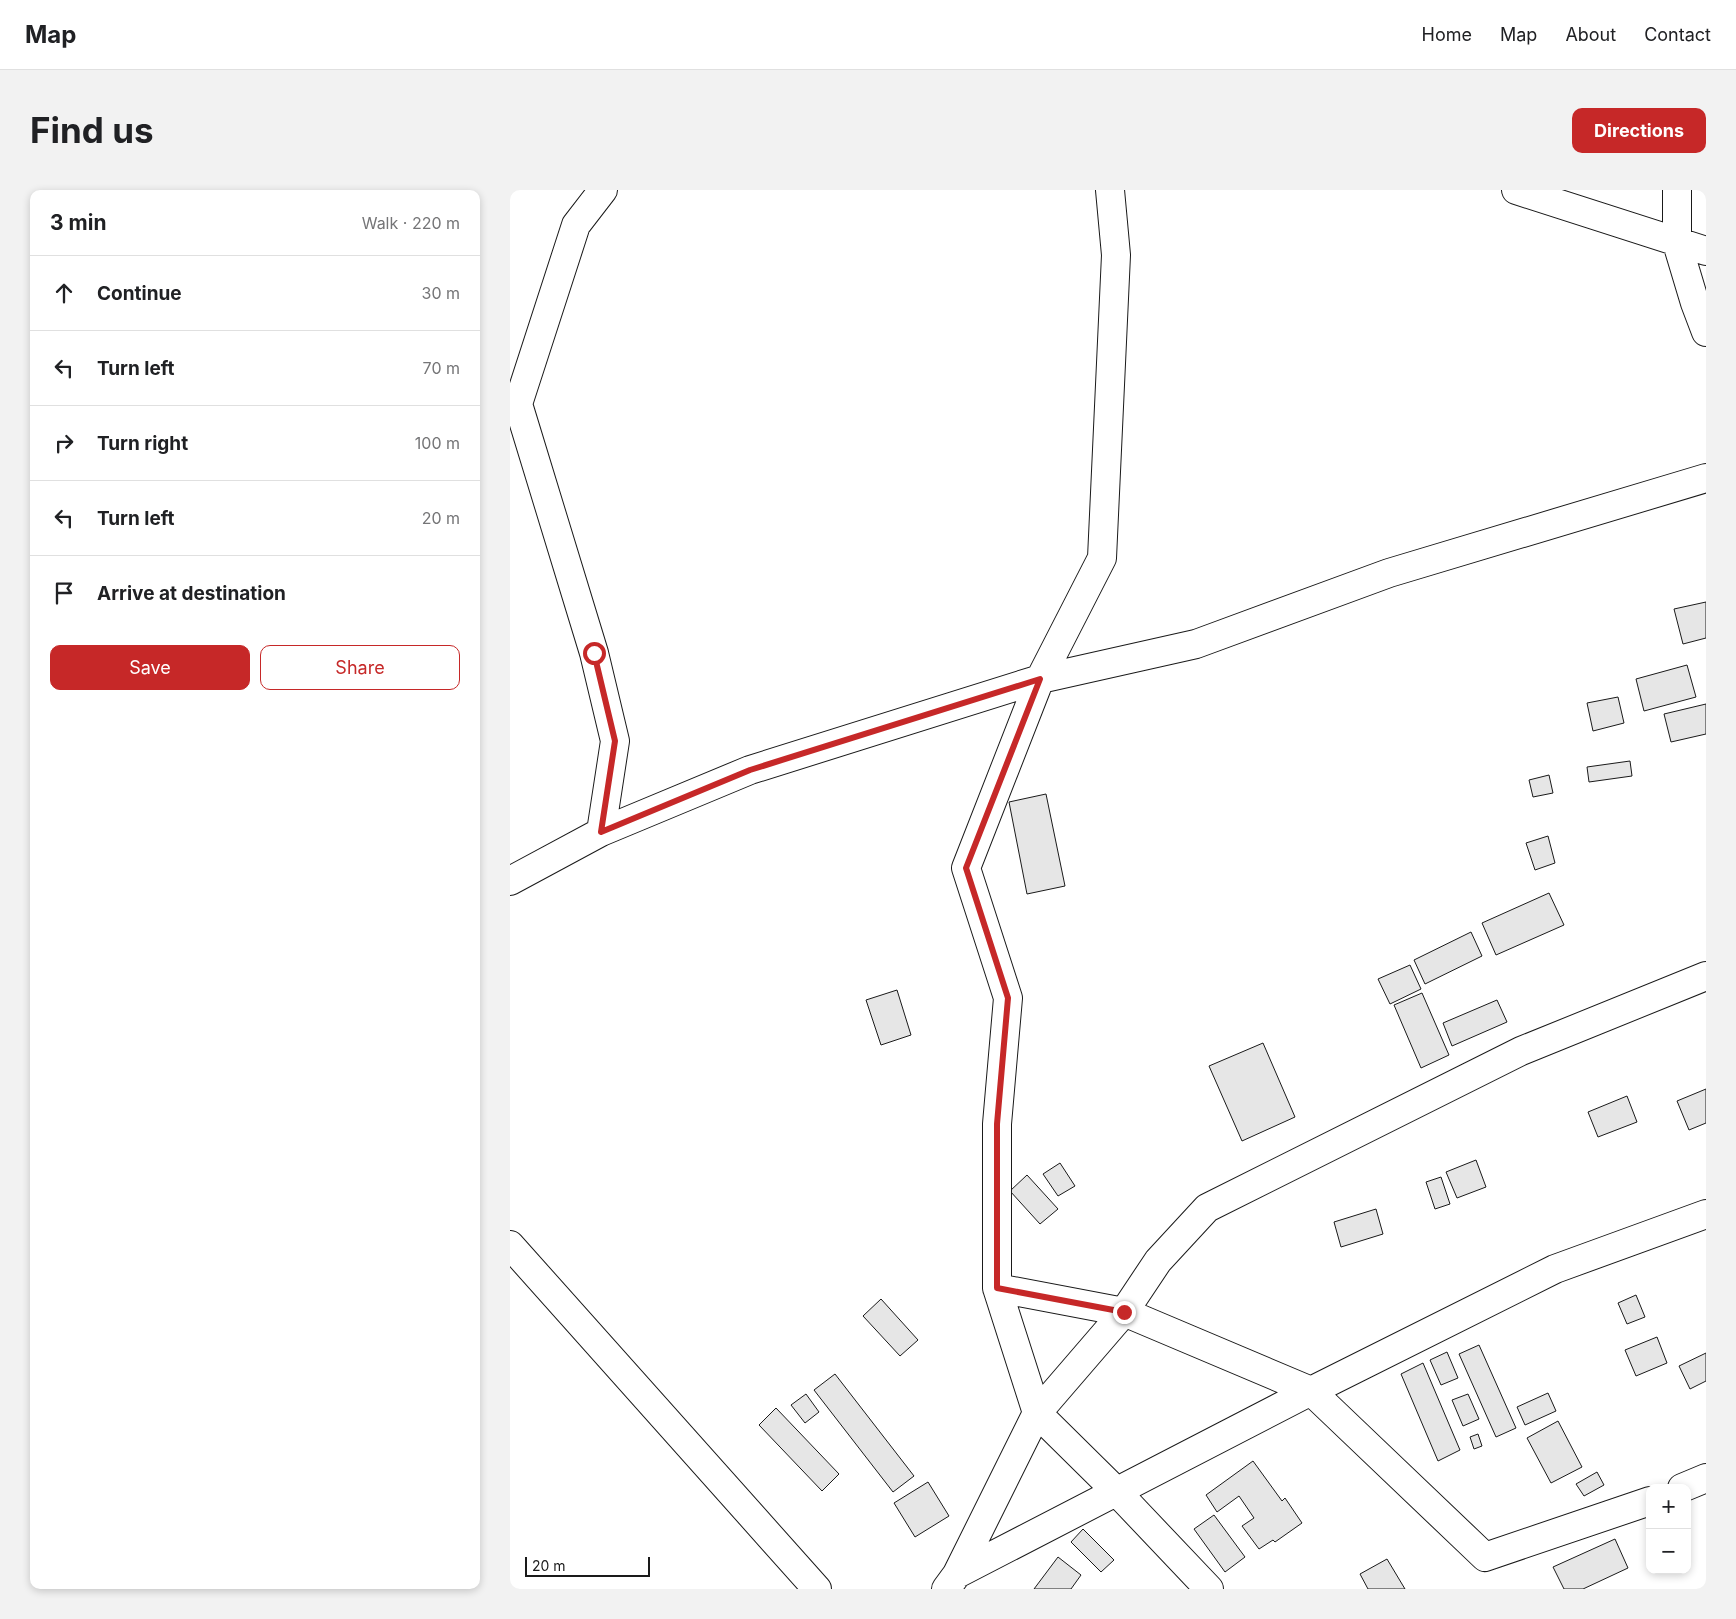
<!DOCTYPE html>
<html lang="en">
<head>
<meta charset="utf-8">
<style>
	body { margin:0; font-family:Inter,sans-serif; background:#f2f2f2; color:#202124 }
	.controls { position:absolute; right:15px; bottom:15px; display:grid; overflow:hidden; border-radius:10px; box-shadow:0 2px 8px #0003 }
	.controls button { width:45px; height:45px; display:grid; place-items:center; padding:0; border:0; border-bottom:1px solid #e0e0e0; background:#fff; color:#202124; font:25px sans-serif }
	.scale { position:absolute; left:15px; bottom:12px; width:125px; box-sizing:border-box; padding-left:5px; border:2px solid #1a1a1a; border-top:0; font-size:14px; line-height:18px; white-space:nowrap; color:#1a1a1a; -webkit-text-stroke:4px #fff; paint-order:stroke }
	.stop { position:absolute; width:15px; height:15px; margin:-11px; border:4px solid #c62828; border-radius:50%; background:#fff }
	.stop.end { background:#c62828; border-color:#fff; box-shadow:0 1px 5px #0008 }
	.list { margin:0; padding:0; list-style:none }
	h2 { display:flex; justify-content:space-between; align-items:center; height:65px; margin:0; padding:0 20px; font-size:21px }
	h2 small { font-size:16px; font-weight:400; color:#757577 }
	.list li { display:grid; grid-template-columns:32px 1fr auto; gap:15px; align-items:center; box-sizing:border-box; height:75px; padding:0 20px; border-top:1px solid #e0e0e0 }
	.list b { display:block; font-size:19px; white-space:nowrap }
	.list em { font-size:16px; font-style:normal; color:#757577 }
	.actions { display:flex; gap:10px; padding:15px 20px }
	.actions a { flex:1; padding:11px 0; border:1px solid #c62828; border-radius:10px; text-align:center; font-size:18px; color:#c62828 }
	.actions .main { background:#c62828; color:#fff }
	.icon { flex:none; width:28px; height:28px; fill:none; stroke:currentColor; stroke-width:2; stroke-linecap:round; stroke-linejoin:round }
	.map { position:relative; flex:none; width:1196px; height:1399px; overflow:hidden; border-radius:10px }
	header { display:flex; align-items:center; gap:30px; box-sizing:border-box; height:70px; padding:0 25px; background:#fff; border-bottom:1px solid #e0e0e0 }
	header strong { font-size:24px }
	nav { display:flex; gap:28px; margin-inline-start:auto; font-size:18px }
	.intro { display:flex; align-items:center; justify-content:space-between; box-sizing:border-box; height:120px; padding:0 30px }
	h1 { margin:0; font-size:35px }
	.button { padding:12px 22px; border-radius:10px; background:#c62828; color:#fff; font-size:18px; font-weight:700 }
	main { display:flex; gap:30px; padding:0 30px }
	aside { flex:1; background:#fff; border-radius:10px; box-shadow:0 2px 8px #0003 }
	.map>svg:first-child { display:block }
	.building { fill:#e6e6e6; stroke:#1a1a1a }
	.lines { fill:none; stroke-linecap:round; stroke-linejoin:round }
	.minor-casing { stroke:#1a1a1a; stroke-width:30 }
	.tertiary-casing { stroke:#1a1a1a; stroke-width:30 }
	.minor { stroke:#fff; stroke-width:28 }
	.tertiary { stroke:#fff; stroke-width:28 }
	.route { stroke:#c62828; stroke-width:6 }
</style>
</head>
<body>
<header>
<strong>Map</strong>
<nav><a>Home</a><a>Map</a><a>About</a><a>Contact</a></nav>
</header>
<div class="intro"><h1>Find us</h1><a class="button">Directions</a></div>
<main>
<aside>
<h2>3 min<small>Walk · 220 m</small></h2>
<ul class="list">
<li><svg class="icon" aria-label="ahead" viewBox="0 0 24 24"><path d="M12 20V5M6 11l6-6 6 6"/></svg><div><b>Continue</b></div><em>30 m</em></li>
<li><svg class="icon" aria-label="left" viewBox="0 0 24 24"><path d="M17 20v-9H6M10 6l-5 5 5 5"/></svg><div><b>Turn left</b></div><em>70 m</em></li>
<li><svg class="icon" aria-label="right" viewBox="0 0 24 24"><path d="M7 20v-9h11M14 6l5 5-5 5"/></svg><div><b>Turn right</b></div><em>100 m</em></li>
<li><svg class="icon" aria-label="left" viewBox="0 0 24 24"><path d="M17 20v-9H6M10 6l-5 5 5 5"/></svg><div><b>Turn left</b></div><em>20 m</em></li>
<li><svg class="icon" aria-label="arrive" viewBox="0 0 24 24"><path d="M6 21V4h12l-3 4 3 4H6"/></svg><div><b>Arrive at destination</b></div></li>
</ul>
<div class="actions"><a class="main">Save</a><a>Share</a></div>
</aside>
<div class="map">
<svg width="1196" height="1399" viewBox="0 0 1196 1399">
	<rect width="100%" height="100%" fill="#fff"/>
	<path class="building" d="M1196 412V448L1173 454 1164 419Z
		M1177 475 1186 507 1134 521 1126 489Z
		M1108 507 1114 533 1083 541 1077 513Z
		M1196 514V544L1161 552 1154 524Z
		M1120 571 1122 586 1079 592 1077 577Z
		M1039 585 1043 603 1023 607 1019 590Z
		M536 604 555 696 517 704 499 612Z
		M1038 646 1045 673 1025 680 1016 653Z
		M1039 703 1054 735 986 765 972 733Z
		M961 742 972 766 915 794 904 770Z
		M900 775 911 799 880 814 868 789Z
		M387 800 401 845 371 855 356 810Z
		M912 803 939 865 911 878 884 815Z
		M987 810 997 832 942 856 933 833Z
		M753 853 785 927 732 951 699 876Z
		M1196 899V933L1179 940 1167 911Z
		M1117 906 1127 932 1088 947 1078 922Z
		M966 970 976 997 947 1008 936 982Z
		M550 973 565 996 548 1006 533 984Z
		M517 985 548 1019 530 1034 500 1001Z
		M931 987 940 1014 925 1019 916 992Z
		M866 1019 873 1044 831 1057 824 1032Z
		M1126 1105 1135 1127 1117 1134 1108 1113Z
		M371 1109 408 1150 390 1166 353 1126Z
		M1147 1147 1157 1173 1126 1186 1115 1160Z
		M969 1155 1006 1238 986 1247 949 1164Z
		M937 1162 948 1188 931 1195 920 1170Z
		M1196 1163V1191L1180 1199 1169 1176Z
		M913 1173 950 1260 928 1271 891 1184Z
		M325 1184 404 1286 383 1302 304 1200Z
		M1038 1203 1046 1221 1015 1235 1007 1217Z
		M296 1204 309 1222 295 1233 281 1215Z
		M958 1204 969 1229 953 1236 942 1210Z
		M266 1218 329 1284 312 1301 249 1235Z
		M1048 1231 1072 1277 1041 1293 1017 1248Z
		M968 1244 972 1256 964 1259 960 1247Z
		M743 1271 772 1311 775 1308 792 1333 765 1352 763 1350 749 1359 732 1336 744 1328 729 1306 707 1322 696 1305Z
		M1087 1282 1094 1295 1074 1306 1066 1294Z
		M418 1292 439 1326 405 1347 384 1313Z
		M704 1325 735 1367 715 1382 684 1339Z
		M573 1339 604 1370 591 1382 561 1352Z
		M1105 1349 1118 1378 1073 1399H1054L1043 1377Z
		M548 1367 571 1385 561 1399H524Z
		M877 1369 895 1399H858L850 1384Z"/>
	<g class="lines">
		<defs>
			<path id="minor" d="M1006 0 1196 61
				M1167 0V53L1185 113 1196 142
				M91 642 105 551 84 463 8 214 66 35 93 0
				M0 691 91 642 240 580 530 489 592 368 606 65 600 0
				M487 1098 614 1122 801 1201 1045 1079 1196 1024
				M1172 1298 1196 1288
				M447 1384 801 1201 975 1367 1140 1311
				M436 1399 447 1384 527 1223 614 1122 648 1071 697 1018 1011 861 1196 786
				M699 1399 606 1301 527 1223 487 1098V934L498 808 456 678 530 489 686 454 879 383 1196 288"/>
			<path id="tertiary" d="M0 1055 307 1399"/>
		</defs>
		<use href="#minor" class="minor-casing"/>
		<use href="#tertiary" class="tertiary-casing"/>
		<use href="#minor" class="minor"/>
		<use href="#tertiary" class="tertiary"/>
	</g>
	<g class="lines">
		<path class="route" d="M84 463 105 551 91 642 240 580 530 489 456 678 498 808 487 934V1098L614 1122"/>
	</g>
</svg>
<div class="controls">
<button>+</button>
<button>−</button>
</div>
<div class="scale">20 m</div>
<div class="stop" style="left:84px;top:463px"></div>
<div class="stop end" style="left:614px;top:1122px"></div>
</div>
</main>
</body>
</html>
